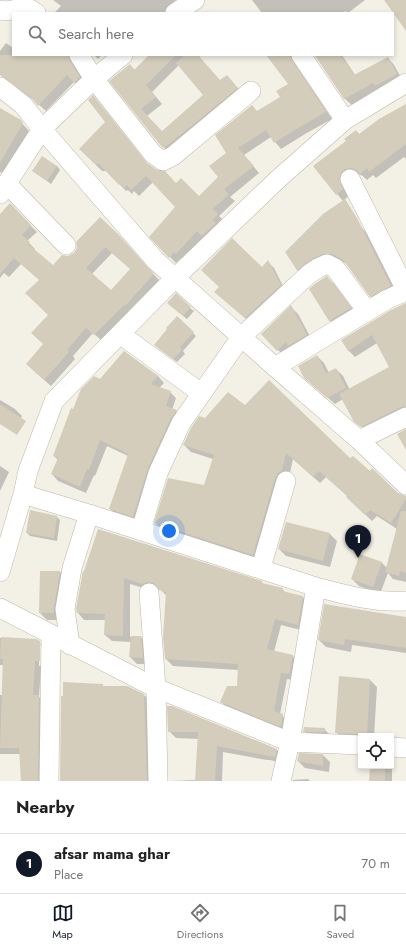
<!DOCTYPE html>
<html lang="en">
<head>
<meta charset="utf-8">
<style>
	body { margin:0; font-family:Jost,sans-serif; background:#f6f6f6; color:#222 }
	.controls { position:absolute; right:12px; bottom:12px; display:grid; overflow:hidden; border-radius:0px; box-shadow:0 2px 6px #0003 }
	.controls button { width:36px; height:36px; display:grid; place-items:center; padding:0; border:0; border-bottom:1px solid #e0e0e0; background:#fff; color:#222; font:20px sans-serif }
	.you { position:absolute; left:169px; top:531px; width:14px; height:14px; margin:-10px; border:3px solid #fff; border-radius:50%; background:#1a73e8; box-shadow:0 0 0 6px #1a73e833 }
	.badge { display:grid; place-items:center; width:26px; height:26px; border-radius:50%; background:#111827; color:#fff; font-size:13px; font-weight:700 }
	.pin { position:absolute; translate:-50% -33px; filter:drop-shadow(0 1px 2px #0008) }
	.pin::after { content:''; position:absolute; top:21px; width:14px; height:12px; background:inherit; clip-path:polygon(0 0,100% 0,50% 100%) }
	.list { margin:0; padding:0; list-style:none }
	h2 { display:flex; justify-content:space-between; align-items:center; height:52px; margin:0; padding:0 16px; font-size:17px }
	h2 small { font-size:13px; font-weight:400; color:#767676 }
	.list li { display:grid; grid-template-columns:26px 1fr auto; gap:12px; align-items:center; box-sizing:border-box; height:60px; padding:0 16px; border-top:1px solid #e0e0e0 }
	.list b { display:block; font-size:15px; white-space:nowrap }
	.list p { margin:0; font-size:13px; white-space:nowrap; color:#767676 }
	.list em { font-size:13px; font-style:normal; color:#767676 }
	.icon { flex:none; width:22px; height:22px; fill:none; stroke:currentColor; stroke-width:2; stroke-linecap:round; stroke-linejoin:round }
	.map { position:relative; flex:none; width:406px; height:781px; overflow:hidden }
	.search { position:absolute; background:#fff; box-shadow:0 2px 6px #0003; left:12px; right:12px; top:12px; height:44px; display:flex; align-items:center; gap:10px; box-sizing:border-box; padding:0 14px; border-radius:0px; color:#767676; font-size:15px }
	.sheet { height:112px; background:#fff }
	nav { display:flex; justify-content:space-around; align-items:center; box-sizing:border-box; height:56px; border-top:1px solid #e0e0e0; background:#fff; font-size:11px; color:#767676 }
	nav a { display:grid; justify-items:center; gap:2px }
	nav .on { color:#111827 }
	.map>svg:first-child { display:block }
	.shadow { fill:#0003; fill-rule:evenodd }
	.building { fill:#d4cdbc; fill-rule:evenodd }
	.lines { fill:none; stroke-linecap:round; stroke-linejoin:round }
	.minor-casing { stroke:#beb9a9; stroke-width:20 }
	.minor { stroke:#fff; stroke-width:19 }
</style>
</head>
<body>
<div class="map">
<svg width="406" height="781" viewBox="0 0 406 781">
	<rect width="100%" height="100%" fill="#f3f0e6"/>
	<path class="shadow" d="M53 0H176L170 6 173 13H54L61 6Z
		M252 0H365L348 13 345 11 343 13H262Z
		M6 43 13 48V55H77L74 63 76 68 86 84 81 89 74 82 46 111 36 102 0 74V51Z
		M94 55H102L98 59Z
		M150 55H201L199 57 220 81 233 83 244 95 169 152 161 145 111 81 130 65 135 70ZM179 65 204 95 162 132 147 116 162 104 152 92Z
		M267 55H299L296 63 298 68 332 119 305 134 281 149 271 137 244 155 259 173 230 197 235 201 219 216 224 221 183 260 181 258 176 263 170 257 176 207 153 182 139 196 134 191 132 194 128 190 126 191 107 171H102L80 149 147 164 176 184 199 197 219 177 228 153 258 112 281 97 290 84Z
		M315 55H342L355 75 388 58 394 65 403 81 352 105 345 99Z
		M406 105V159L404 157 376 178 373 175 367 180 363 176 358 174 351 176 349 196 343 201 314 167 347 141 356 131 360 135Z
		M0 109 20 121 29 131 4 174 0 172Z
		M57 166 60 170 51 184 33 171Z
		M10 205 37 232 27 241 35 249 34 250 53 267 75 253 125 243 160 281 101 340 93 333 73 356 75 359 51 386 33 370 44 344 49 315 40 280 21 264 9 277 4 273 0 278V219ZM112 253 131 269 111 292 92 274Z
		M362 228 368 235 397 292 377 303 371 296 347 264 339 260 304 276 297 270 286 252Z
		M268 262 274 268 286 292 252 324 222 298 220 287 262 268Z
		M327 277 334 284 357 315 337 328 330 321 310 289Z
		M406 304V415L363 428 355 421 343 399 335 404 313 385 317 356 324 363 329 373 336 369 343 376 350 390 390 367 377 343 355 357 348 350Z
		M171 306 190 308 194 311 187 319Z
		M291 307 298 314 313 342 285 357 262 334Z
		M177 318 196 336 183 351 185 354 177 362 158 348Z
		M124 352 158 376 164 383 159 388 170 392 176 398 172 410 176 411 182 417 140 522 116 515 110 509 128 456 107 446 95 476 94 475 86 493 58 481 52 474 58 460 54 456 74 410Z
		M0 400 15 409 22 416 14 430 0 422Z
		M245 407 350 459 370 472 398 494 406 497V582L393 579 388 573 380 594 359 586 352 579 361 556 382 563 387 568 397 529 377 516 372 521 354 504 348 496 326 477 320 483 293 459 289 478 260 561 162 530 156 523 204 486 213 459 191 452 184 445 205 419Z
		M0 466 9 472 0 491Z
		M57 517 60 520 57 541 30 536 27 533Z
		M330 534 337 541 330 567 286 556 279 549Z
		M41 572H60L67 579 61 620H47L40 613Z
		M83 572 261 582 264 584 282 589 286 593 303 597 309 604 305 631 281 625 274 652 292 655 299 662 295 680 287 679 280 714 290 722 288 733 228 708 221 702 238 687 239 670 173 666 166 659 167 596 160 589 155 588 150 590 130 584V637H141L148 644 149 664H137L130 657 131 642 112 641 105 635V620H84L78 613Z
		M406 619V653L352 645 351 652 326 647 319 640Z
		M0 638 36 640 46 649 41 667 39 697 46 703 45 781H22L20 754H0V695H2L4 665H0ZM39 645H41V666H39Z
		M370 680 377 687 374 736H361L343 739 336 732Z
		M102 685 104 687 144 695 151 702 153 781H61Z
		M168 707 277 750 283 756 282 763 270 760H267L223 752 222 781H170L196 780 199 739 176 738 169 731Z
		M324 729 331 736 311 738 304 731Z
		M323 755 330 762 329 772 305 768 298 761Z
		M391 763 392 764V781H376L371 766H391Z
		M308 779 310 781H293V780Z"/>
	<path class="building" d="M384 0H406V31Z
		M0 55H68L70 61 80 77 74 83 67 75 38 106 30 96 0 75Z
		M149 55H176L146 85 156 97 141 109 162 131 203 95 176 63 185 55H198L220 80 227 75 238 88 164 148 161 146 109 81 130 64 134 70Z
		M266 55H289L326 112 298 128 274 143 266 130 238 148 254 166 224 189 229 194 213 209 218 214 212 220 216 223 202 236 197 231 176 254 174 252 169 258 149 237 175 207 146 176 131 190 127 185 125 188 120 184 119 185 99 164H95L79 149 105 122 88 100 93 95 147 163 157 170 165 171 176 183 181 178 199 196 218 177 209 166 226 153 215 135 252 105 257 111 280 97 276 91 288 84Z
		M319 55H341L354 75 388 57 397 74 375 86 373 83 344 99 316 57Z
		M406 104V144L369 172 367 168 360 174 356 170 351 168 345 169 341 173 339 178 343 189 336 195 313 166 346 141 344 139 356 130 359 134 379 119Z
		M0 108 21 120 23 123 0 163Z
		M42 156 57 166 47 181 32 171Z
		M345 199 357 218 391 286 370 297 344 261 340 258 332 254H323L312 259 297 270 285 252 323 214Z
		M10 203 31 225 22 235 30 242 28 244 53 265 62 255 68 256 74 253 77 248 76 242 100 217 119 235 154 274 125 306 124 305 94 335 86 328 67 350 69 352 44 380 26 364 43 344 31 333 48 315 25 293 39 280 14 258 0 274V214ZM105 247 130 269 111 290 86 268Z
		M232 238 262 267 268 260 281 285 245 318 214 292 219 287 201 270Z
		M327 276 351 308 329 321 309 289 316 283Z
		M176 293 191 307 183 316 167 303Z
		M406 303V406L401 407 361 427 354 422 339 394 389 367 372 335 348 351 341 340 391 310Z
		M291 305 307 335 288 346 286 342 277 351 261 334Z
		M177 316 194 332 180 347 182 350 173 359 154 345 167 329 166 328Z
		M124 351 158 376 151 384 171 391 166 406 177 410 171 418 148 468 133 517 109 509 128 454 100 440 89 470 87 469 80 487 51 474 58 458 53 456 71 408 73 409 81 389 94 376 100 379Z
		M317 355 326 373 336 368 346 388 327 398 304 378 298 366Z
		M269 380 350 458 353 456 370 471 372 468 398 493 406 496V499L391 523 370 510 365 515 346 497 347 496 319 471 313 477 286 453 282 471 278 473 275 478 253 555 154 523 168 478 204 485 214 455 183 445 191 428 199 416 205 418 228 392 245 405Z
		M0 404 26 421 17 435 0 424Z
		M406 429V450L397 434Z
		M30 510 57 516 54 538 26 533Z
		M401 511H406V573L400 571 399 576 385 572Z
		M286 522 330 533 323 561 278 549Z
		M98 529 262 581V583L283 588 282 591 303 596 298 625 275 619 267 649 293 655 289 674 281 673 274 711 283 714 281 727 220 702 227 686H237L238 664 165 659 163 637 166 592 159 590 154 583 148 582 142 584 124 578 123 636 104 635 105 614 77 613 76 609 83 571H84Z
		M360 554 382 562 373 587 351 579Z
		M40 571H60L54 607V613H39Z
		M324 604 406 617V648L345 639 344 645 318 640Z
		M131 636H141L143 658 129 657Z
		M1 637 36 639 40 641V661H35L33 695H39L38 781H21L19 748H0L3 659H0Z
		M339 676 370 679 367 736 361 734 335 733Z
		M63 682 103 684V686H127L144 694 147 781H60L61 696H63Z
		M167 706H172L277 749 275 757 217 746 215 781H195L198 732H168Z
		M304 727 325 728 324 732H303Z
		M299 753 323 754V766L297 761Z
		M370 766H385V781H369Z"/>
	<g class="lines">
		<defs>
			<path id="minor" d="M0 10C16 14 22 1 36 13
				M175 13 195 0
				M79 55 94 79 153 154 163 161 173 156 251 91
				M301 55 345 120
				M0 87 23 105 42 129 156 261 275 367 359 440 406 485
				M350 179 406 290
				M7 184 66 245
				M0 194 42 129 94 79 123 55
				M120 334 201 393
				M275 367 386 300 406 291
				M359 440 406 417
				M23 494 89 514 316 587 290 742 281 781
				M141 530 158 473 181 423 241 337 309 274 318 268 327 264 335 268 367 311
				M261 568 286 481
				M0 572 23 494 28 471 54 401 175 278 277 180 345 120 406 83
				M316 587C346 595 375 603 406 601
				M149 593 156 688 158 781
				M0 608 156 688 290 742 361 745
				M70 645 65 609 72 568 89 514
				M391 747 406 748
				M49 781 51 635"/>
		</defs>
		<use href="#minor" class="minor-casing"/>
		<use href="#minor" class="minor"/>
	</g>
</svg>
<div class="controls">
<button><svg class="icon" aria-label="locate" viewBox="0 0 24 24"><circle cx="12" cy="12" r="6"/><path d="M12 2v4M12 18v4M2 12h4M18 12h4"/></svg></button>
</div>
<div class="you"></div>
<div class="pin badge" style="left:358px;top:558px">1</div>
<div class="search"><svg class="icon" aria-label="search" viewBox="0 0 24 24"><circle cx="10" cy="10" r="6"/><path d="M15 15l6 6"/></svg>Search here</div>
</div>
<section class="sheet">
<h2>Nearby<small></small></h2>
<ul class="list">
<li><span class="badge">1</span><div><b>afsar mama ghar</b><p>Place</p></div><em>70 m</em></li>
</ul>
</section>
<nav>
<a class="on"><svg class="icon" aria-label="map" viewBox="0 0 24 24"><path d="M3 6l6-2 6 2 6-2v14l-6 2-6-2-6 2zM9 4v14M15 6v14"/></svg>Map</a>
<a><svg class="icon" aria-label="directions" viewBox="0 0 24 24"><path d="M12 3l9 9-9 9-9-9zM9 14v-3h6M13 9l2 2-2 2"/></svg>Directions</a>
<a><svg class="icon" aria-label="saved" viewBox="0 0 24 24"><path d="M7 4h10v16l-5-4-5 4z"/></svg>Saved</a>
</nav>
</body>
</html>
